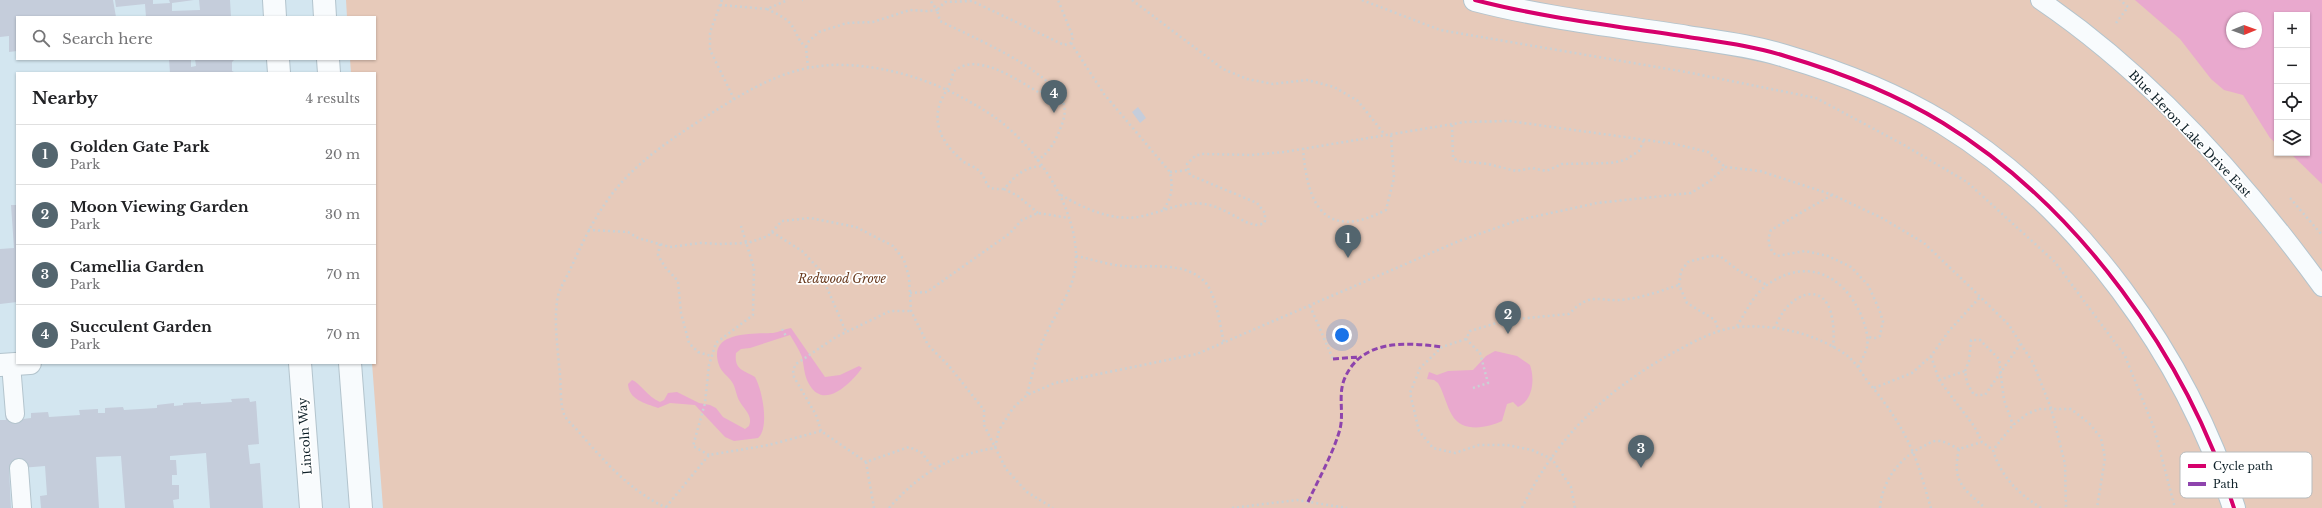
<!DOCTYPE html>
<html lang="en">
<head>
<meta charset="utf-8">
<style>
	body { margin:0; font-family:"Libre Baskerville",serif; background:#f6f6f6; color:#202124 }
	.controls { position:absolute; right:12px; top:12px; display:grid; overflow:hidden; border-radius:0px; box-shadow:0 1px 3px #0004 }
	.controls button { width:36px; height:36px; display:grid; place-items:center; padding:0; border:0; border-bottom:1px solid #e0e0e0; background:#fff; color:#202124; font:20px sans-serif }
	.compass { position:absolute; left:2226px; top:12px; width:36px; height:36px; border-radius:50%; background:#fff; box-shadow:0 1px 3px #0004; rotate:89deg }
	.you { position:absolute; left:1342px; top:335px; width:14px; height:14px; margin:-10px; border:3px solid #fff; border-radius:50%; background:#1a73e8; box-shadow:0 0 0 6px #1a73e833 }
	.badge { display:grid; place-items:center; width:26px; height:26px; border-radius:50%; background:#53656e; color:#fff; font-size:13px; font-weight:700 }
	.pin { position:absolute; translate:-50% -33px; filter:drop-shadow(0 1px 2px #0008) }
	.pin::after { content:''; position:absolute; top:21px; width:14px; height:12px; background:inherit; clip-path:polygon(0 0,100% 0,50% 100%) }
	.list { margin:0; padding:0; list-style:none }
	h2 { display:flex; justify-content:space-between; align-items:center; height:52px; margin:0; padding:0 16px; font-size:17px }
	h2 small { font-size:13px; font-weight:400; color:#757577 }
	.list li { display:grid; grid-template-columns:26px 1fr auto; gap:12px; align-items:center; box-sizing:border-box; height:60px; padding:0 16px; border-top:1px solid #e0e0e0 }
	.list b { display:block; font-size:15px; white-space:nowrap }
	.list p { margin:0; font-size:13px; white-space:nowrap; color:#757577 }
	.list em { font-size:13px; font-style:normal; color:#757577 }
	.icon { flex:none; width:22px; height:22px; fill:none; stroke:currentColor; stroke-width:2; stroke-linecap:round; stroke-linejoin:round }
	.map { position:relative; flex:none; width:2322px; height:508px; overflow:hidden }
	.search { position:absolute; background:#fff; box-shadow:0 1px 3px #0004; left:16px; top:16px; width:360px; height:44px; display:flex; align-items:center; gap:10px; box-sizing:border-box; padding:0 14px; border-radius:0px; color:#757577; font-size:15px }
	.panel { position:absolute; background:#fff; box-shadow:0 1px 3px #0004; left:16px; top:72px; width:360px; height:292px; border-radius:0px }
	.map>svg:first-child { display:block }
	.green { fill:#e7caba; fill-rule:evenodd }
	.water { fill:#e9a9ce; fill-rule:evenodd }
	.building { fill:#c5cddb }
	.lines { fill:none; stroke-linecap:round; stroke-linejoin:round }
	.service-casing { stroke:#b3c4cd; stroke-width:20 }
	.minor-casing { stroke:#b3c4cd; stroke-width:24 }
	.tertiary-casing { stroke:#b3c4cd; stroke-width:24 }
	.primary-casing { stroke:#b3c4cd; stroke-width:24 }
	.path { stroke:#cad1d4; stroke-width:2.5; stroke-dasharray:2 3; stroke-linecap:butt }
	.service { stroke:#f8fbfd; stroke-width:18 }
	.minor { stroke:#f8fbfd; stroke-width:22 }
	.tertiary { stroke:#f8fbfd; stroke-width:22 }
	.primary { stroke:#f8fbfd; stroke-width:22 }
	.quiet { stroke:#8e44ad; stroke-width:3; stroke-dasharray:6 3; stroke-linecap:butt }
	.cycleway-casing { stroke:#fff; stroke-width:6 }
	.cycleway { stroke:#d6006c; stroke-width:4 }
	.labels { text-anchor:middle; stroke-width:3.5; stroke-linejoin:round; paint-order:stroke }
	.street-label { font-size:12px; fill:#0e2028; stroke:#fff }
	.park-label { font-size:12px; font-style:italic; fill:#6a3b1f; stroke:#fff }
	.key { fill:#fff; stroke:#b7bcbe; stroke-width:1 }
	.key-label { font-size:11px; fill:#0e2028 }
</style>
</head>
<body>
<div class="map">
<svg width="2322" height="508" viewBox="0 0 2322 508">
	<rect width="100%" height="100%" fill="#d3e6f0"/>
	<path class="green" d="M346 0H2322V508H383L372 363H375V73H351L350 59H375V17H347ZM2277 15H2307V153H2277ZM2232 18H2256V42H2232Z"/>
	<path class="water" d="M2135 0H2322V184L2290 153H2307V15H2277V144L2270 138 2243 95 2224 90 2211 79 2180 39ZM2232 18H2256V42H2232Z
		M791 328 825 377 840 375 859 366 862 368C851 383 824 411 809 384 804 376 804 365 802 357 799 349 794 342 790 335L750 348 741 349 736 353C734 370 743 370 755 377 762 389 770 428 758 438L734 441 725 437 695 405 670 403 658 408C645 403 629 400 628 384L632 380C640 383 648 397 660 402L664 400 668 393 677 392 699 403 710 405 716 408 723 417 745 429 749 426C753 416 745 410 740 402 736 396 736 388 732 382 728 376 721 372 719 365 707 331 752 334 773 333 779 332 785 329 791 328Z
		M1495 351 1517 356 1530 365C1535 379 1533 400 1518 407L1513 402 1507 404 1502 421C1487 428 1462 433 1452 415 1446 405 1444 393 1438 383L1434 380 1427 379 1429 372 1437 375 1448 371 1473 370 1486 356Z"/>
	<path class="building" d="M0 0H113L116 17H17V51L9 52V36L0 37Z
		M115 0H153V4L170 3 169 0H194L172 3V11L200 10 199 0H230L231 17H146L145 4 116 7Z
		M169 59H191V67L196 66 195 59H235L232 62V71L236 73H170Z
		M1138 107 1146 118 1140 123 1132 112Z
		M11 205H17V302L0 304V249L14 248Z
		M249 398 250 402 256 401 259 444 248 445 250 464 260 463 263 508H210L206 453 170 456V460H176L177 475H172V485H179V499L173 500 174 508H125L121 456 96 457 99 508H41L40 496 47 495 45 466 9 469 11 508H0V420H6L5 415 22 413 23 419 31 418V413L48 412 49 417 80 415 79 410 98 409V413H105V408L123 407 124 410 157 408V405L174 403V406L183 405V403L201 402V404L232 402 231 399Z"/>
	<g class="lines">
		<defs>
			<path id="service" d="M2040 0C2149 74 2245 181 2322 287
				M11 364 15 414
				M19 468 22 508"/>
			<path id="minor" d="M0 365 30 363"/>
			<path id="tertiary" d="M1475 0C1544 18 1617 26 1688 37 1720 42 1753 46 1785 56 1839 72 1894 93 1943 123 2078 206 2187 357 2234 508"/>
			<path id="primary" d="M274 0 275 17
				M324 0 325 17
				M278 59 279 73
				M328 59 329 73
				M300 363 311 508
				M350 363 361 508"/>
		</defs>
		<use href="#service" class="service-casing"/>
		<use href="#minor" class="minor-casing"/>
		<use href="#tertiary" class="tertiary-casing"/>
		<use href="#primary" class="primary-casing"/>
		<path class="path" d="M722 0 710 32V50L734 99
			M802 0H803
			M1132 0 1223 69 1247 79 1273 84 1307 80 1334 87 1358 101 1385 135
			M1362 0 1440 30 1686 72 1816 98 1904 145 1967 182 2055 262 2125 356 2154 428 2175 508
			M720 5 767 9 788 0
			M767 9C775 13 784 17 790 23 797 32 797 40 806 47L808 68
			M2116 23 2128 7 2120 0
			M1071 43 1104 94 1170 172C1173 187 1172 198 1163 210
			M806 47 809 41 819 32 847 23 873 22 910 10 927 11 937 10 930 0
			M1452 125 1453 158 1459 161 1488 164 1516 171 1532 168 1546 171 1562 164 1611 163 1625 160 1639 151 1644 140
			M1303 148C1307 204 1324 242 1386 210L1394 178 1391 135
			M1037 161C1049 152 1055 143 1060 129 1063 122 1066 114 1064 105 1056 72 970 36 940 21L937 10 945 2 972 1 1064 45 1071 43 1073 37 1058 0
			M1041 166C1023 168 1016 175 1004 189 982 190 990 183 980 172 976 167 969 165 964 162 946 147 933 129 939 106 943 93 952 85 953 72 977 50 1018 81 1040 93L1048 84
			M1170 172 1188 170
			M1004 189 1018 196 1038 213
			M1061 195C1083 208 1111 221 1138 217 1161 213 1180 201 1204 204 1219 206 1234 216 1248 223L1256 225 1263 224 1265 221V213L1257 203 1190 175 1187 164 1195 156 1202 154 1251 155 1284 152 1465 122 1509 121 1675 144 1708 152 1725 167
			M1832 195 1771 230C1767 240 1768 249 1777 256L1805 251 1828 256 1851 267 1868 285 1879 309 1883 321 1880 336 1875 338 1867 337
			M2290 198 2322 235
			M588 230 628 232 638 238 670 247 700 243 719 244 748 243 768 236 782 221 810 218 856 227 893 246 904 260 909 277 911 311 928 345 949 366 984 410V425L1006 469 1027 492 1053 508
			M772 232 802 251 819 269 846 332
			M660 244 658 255 665 267 678 281 681 313 689 343 698 352 711 356
			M1076 256C1092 259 1108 265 1124 266 1150 268 1182 261 1203 280 1216 291 1220 326 1224 343
			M910 293 927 292 1009 234 1022 220 1038 213 1069 218
			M1310 306 1333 359
			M1737 326C1746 312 1753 295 1767 285 1806 257 1843 274 1861 315 1865 325 1869 336 1867 347 1865 354 1861 361 1858 367
			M1774 328C1777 323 1780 317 1783 312 1788 305 1797 297 1805 295 1834 288 1835 329 1833 348
			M782 329 786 336
			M1719 332 1715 320 1687 303 1679 285 1681 271 1688 262 1710 256H1720L1739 271 1767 285
			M1466 339 1442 347 1420 368 1410 393 1419 431 1433 448 1455 453 1479 445H1507L1532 450 1552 459 1571 487 1575 508
			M1931 356 1939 380 1974 426 1982 442
			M1965 371 1969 361 1971 340H1980L1999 359 2004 400 2013 425
			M1939 380 1965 371 1967 383 1974 395H1985L2021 343
			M1473 388 1488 383 1480 353 1466 339 1470 331 1507 320 1569 314C1593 289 1599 304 1628 299 1645 297 1663 290 1679 285
			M1874 388 1912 373 1931 356 1949 331 1980 297
			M821 431 816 415 794 377 793 370 796 364 836 337 890 311H911
			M1959 449C1952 482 1962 487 1985 508
			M709 455 693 446 705 403 709 365 716 343 753 315 754 268 741 226
			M866 462 874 508
			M666 507 709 455 769 445 821 431 866 462 909 447 922 453 933 468
			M667 508C631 492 604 461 578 431 574 426 566 420 564 414 560 406 561 385 560 375 558 351 554 326 557 301 558 291 565 280 570 270 584 239 598 209 621 183 647 154 682 132 715 111 756 85 795 63 845 65 899 67 948 86 993 116 1035 145 1076 205 1076 257 1076 286 1060 306 1048 330 1038 349 1033 373 1027 394
			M889 508C919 474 950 455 995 448L999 430 1013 408 1027 395 1055 383 1197 354 1459 241 1519 220 1597 203 1691 193 1710 181 1725 167 1760 171 1833 195 1882 218 1924 243 1965 282 2009 325 2033 363 2051 408 2065 464 2066 508
			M1232 508 1297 500 1347 508
			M1522 508C1557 435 1611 385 1682 348 1699 339 1718 329 1738 327 1775 324 1814 333 1845 354 1855 361 1861 372 1868 382 1886 403 1901 425 1912 450 1920 468 1925 489 1931 508
			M1880 508C1882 481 1900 457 1924 446 1928 444 1932 441 1936 441 1944 440 1952 446 1959 449L1982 442 1993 450
			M2041 508C2018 493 2001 477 1993 450L2013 425 2027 414 2039 409H2071L2089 423 2101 438 2105 458 2097 508"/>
		<use href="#service" class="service"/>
		<use href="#minor" class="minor"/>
		<use href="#tertiary" class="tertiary"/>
		<use href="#primary" class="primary"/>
		<path class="quiet" d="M1333 359 1359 357
			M1308 502C1319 478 1333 454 1340 429 1344 413 1338 396 1344 380 1360 339 1406 342 1442 347"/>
		<defs>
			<path id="cycleway" d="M1475 0C1544 18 1617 26 1688 37 1720 42 1753 46 1785 56 1839 72 1894 93 1943 123 2078 206 2187 357 2234 508"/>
		</defs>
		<use href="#cycleway" class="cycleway-casing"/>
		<use href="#cycleway" class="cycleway"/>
	</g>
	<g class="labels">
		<g class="street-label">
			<text transform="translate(2190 134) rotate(46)" y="4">Blue Heron Lake Drive East</text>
			<text transform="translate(305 436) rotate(-94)" y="4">Lincoln Way</text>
		</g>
		<g class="park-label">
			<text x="842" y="283">Redwood Grove</text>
		</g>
	</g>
	<rect x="2180" y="452" width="132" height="46" rx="6" class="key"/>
	<rect x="2188" y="464" width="18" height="4" fill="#d6006c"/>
	<rect x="2188" y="482" width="18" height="4" fill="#8e44ad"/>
	<g class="key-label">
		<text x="2213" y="470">Cycle path</text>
		<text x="2213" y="488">Path</text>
	</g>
</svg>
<div class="controls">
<button>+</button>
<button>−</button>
<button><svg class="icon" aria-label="locate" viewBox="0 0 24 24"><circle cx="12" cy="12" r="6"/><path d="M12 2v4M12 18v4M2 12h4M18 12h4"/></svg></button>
<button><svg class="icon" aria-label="layers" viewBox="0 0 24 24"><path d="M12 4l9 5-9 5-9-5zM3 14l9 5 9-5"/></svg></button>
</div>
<svg class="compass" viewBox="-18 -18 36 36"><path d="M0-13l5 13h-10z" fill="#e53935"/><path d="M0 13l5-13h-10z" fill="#757577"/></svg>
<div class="you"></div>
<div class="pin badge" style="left:1348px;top:258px">1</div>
<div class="pin badge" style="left:1508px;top:334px">2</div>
<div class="pin badge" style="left:1641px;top:468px">3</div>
<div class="pin badge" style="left:1054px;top:113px">4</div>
<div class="search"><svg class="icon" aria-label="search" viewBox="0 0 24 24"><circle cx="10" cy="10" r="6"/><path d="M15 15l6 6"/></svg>Search here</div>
<section class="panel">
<h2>Nearby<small>4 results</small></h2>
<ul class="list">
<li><span class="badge">1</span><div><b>Golden Gate Park</b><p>Park</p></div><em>20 m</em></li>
<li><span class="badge">2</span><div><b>Moon Viewing Garden</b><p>Park</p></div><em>30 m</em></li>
<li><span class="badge">3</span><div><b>Camellia Garden</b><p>Park</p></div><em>70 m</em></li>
<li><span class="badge">4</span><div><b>Succulent Garden</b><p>Park</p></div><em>70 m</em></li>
</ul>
</section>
</div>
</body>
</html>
